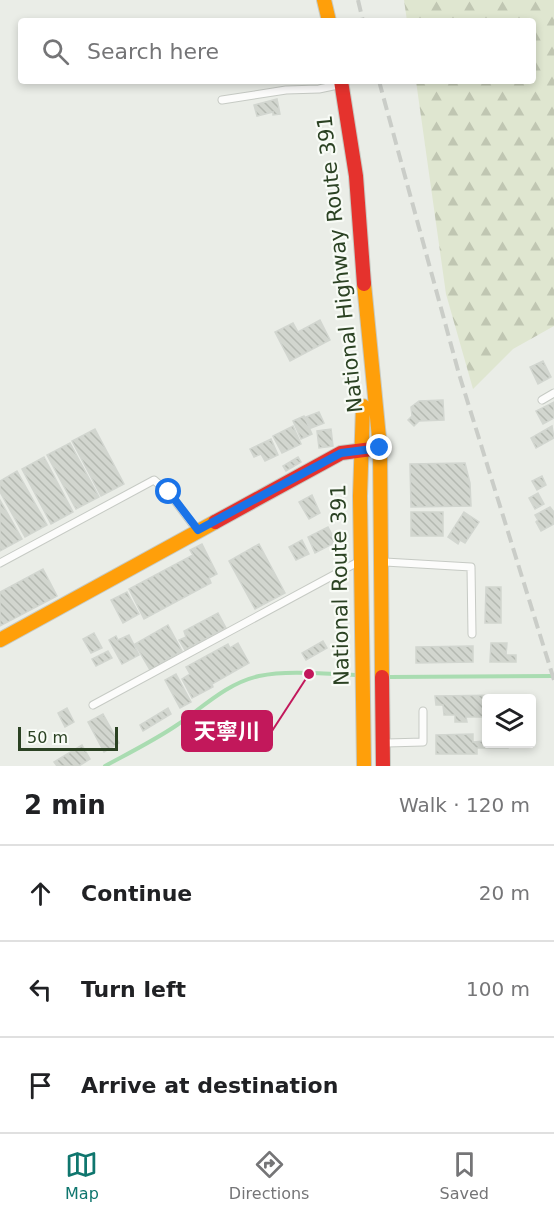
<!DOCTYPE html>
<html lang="en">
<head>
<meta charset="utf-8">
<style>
	body { margin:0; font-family:"DejaVu Sans","Noto Sans JP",sans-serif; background:#f6f6f6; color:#202124 }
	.controls { position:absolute; right:18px; bottom:18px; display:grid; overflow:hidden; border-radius:6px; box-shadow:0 3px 9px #0003 }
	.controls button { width:54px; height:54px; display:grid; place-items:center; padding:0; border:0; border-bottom:2px solid #e0e0e0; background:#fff; color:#202124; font:30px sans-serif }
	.scale { position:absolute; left:18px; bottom:15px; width:100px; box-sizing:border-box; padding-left:6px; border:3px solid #2b4223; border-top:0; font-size:16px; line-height:21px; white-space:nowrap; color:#2b4223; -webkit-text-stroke:4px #f8fbf6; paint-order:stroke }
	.stop { position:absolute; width:18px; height:18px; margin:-14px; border:4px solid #1a73e8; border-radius:50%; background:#fff }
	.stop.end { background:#1a73e8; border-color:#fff; box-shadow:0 2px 6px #0008 }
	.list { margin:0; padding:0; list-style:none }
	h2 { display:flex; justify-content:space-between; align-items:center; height:78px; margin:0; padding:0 24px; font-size:26px }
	h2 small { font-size:20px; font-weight:400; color:#757577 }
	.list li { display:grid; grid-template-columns:39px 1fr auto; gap:18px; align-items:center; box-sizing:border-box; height:96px; padding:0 24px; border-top:2px solid #e0e0e0 }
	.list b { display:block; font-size:22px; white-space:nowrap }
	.list em { font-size:20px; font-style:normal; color:#757577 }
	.icon { flex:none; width:33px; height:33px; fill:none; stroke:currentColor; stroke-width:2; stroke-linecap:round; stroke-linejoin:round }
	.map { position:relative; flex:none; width:554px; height:766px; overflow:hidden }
	.search { position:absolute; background:#fff; box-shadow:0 3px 9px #0003; left:18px; right:18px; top:18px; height:66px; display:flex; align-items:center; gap:15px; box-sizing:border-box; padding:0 21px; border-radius:6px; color:#757577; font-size:22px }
	.sheet { height:366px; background:#fff }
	nav { display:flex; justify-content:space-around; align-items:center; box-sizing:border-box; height:84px; border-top:2px solid #e0e0e0; background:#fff; font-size:16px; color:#757577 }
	nav a { display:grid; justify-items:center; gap:3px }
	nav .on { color:#0f766e }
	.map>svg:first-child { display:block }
	.forest { fill:url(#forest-firs) }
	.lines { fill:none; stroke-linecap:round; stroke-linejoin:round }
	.stream { stroke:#a9dcb1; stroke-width:4 }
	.building { fill:url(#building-back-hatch); stroke:#d2d6d0; stroke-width:1.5 }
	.lane-casing { stroke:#c6cac4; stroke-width:9 }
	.slow-casing { stroke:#c6cac3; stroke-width:16 }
	.jam-casing { stroke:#c6cac3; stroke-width:16 }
	.lane { stroke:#fcfcfb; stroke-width:7 }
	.slow { stroke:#ff9f0a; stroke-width:14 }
	.jam { stroke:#e5322d; stroke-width:14 }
	.rail { stroke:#cacdc8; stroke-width:4; stroke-dasharray:12 6; stroke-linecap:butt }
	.route { stroke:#1a73e8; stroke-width:8 }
	.labels { text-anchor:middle; stroke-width:4.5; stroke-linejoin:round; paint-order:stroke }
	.street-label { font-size:21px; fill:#2b4223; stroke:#f8fbf6 }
	.leader { fill:none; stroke:#c2185b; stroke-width:2 }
	.callout-dot { fill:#c2185b; stroke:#f8fbf6; stroke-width:2 }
	.callout { fill:#c2185b; stroke:#c2185b; stroke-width:2 }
	.callout-label { font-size:22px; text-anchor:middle; font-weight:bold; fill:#fff }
</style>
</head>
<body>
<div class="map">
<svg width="554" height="766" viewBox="0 0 554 766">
	<defs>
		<pattern id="forest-firs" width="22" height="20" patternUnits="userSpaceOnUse" patternTransform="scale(1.5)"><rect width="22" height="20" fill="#dfe6d0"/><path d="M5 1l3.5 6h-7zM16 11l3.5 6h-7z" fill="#c0c6b2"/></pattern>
		<pattern id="building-back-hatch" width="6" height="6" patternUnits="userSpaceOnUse" patternTransform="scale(1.5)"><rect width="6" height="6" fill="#d2d6cf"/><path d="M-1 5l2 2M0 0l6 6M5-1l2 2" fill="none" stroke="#b4b9b1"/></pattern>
	</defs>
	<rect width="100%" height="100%" fill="#eaede7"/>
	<path class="forest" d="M404 0H554V326L513 349 473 389 446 294 416 81H533V21H407Z"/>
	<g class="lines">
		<path class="stream" d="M390 677 554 676
			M105 766C129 753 155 740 177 725 203 707 227 683 259 676 288 670 326 674 355 675"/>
	</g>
	<path class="building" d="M277 99 280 114 273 115V112L257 116 254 105Z
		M320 320 330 340 290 361 275 332 293 323 298 332Z
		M543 361 551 377 538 384 530 367Z
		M443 400 444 420 419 421 414 426 408 420 412 416 411 407 419 401Z
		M554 402V418L543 424 536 411Z
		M319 412 324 423 311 428 306 417Z
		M304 416 312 434 301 439 293 421Z
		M293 426 301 444 282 453 273 436Z
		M552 426 554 438 536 448 531 438Z
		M95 429 124 484 101 496 72 441Z
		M331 429 333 446 319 448 317 431Z
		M271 439 278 455 265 461 261 454 254 457 250 449Z
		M70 443 99 497 76 509 47 455Z
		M44 457 73 512 51 524 22 469Z
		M298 457 301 462 286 471 283 466Z
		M465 463 470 483 471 506 411 507 410 464Z
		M17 471 47 525 25 537 0 492V481Z
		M542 476 546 485 537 490 532 481Z
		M538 493 544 504 535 509 529 498Z
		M312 495 320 513 309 519 299 502Z
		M0 500 22 539 0 551Z
		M550 507 554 512V524L541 531 536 522 538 520 535 515Z
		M411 512H443V536H411Z
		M464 512 479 522 465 543 460 540 458 544 448 537Z
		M328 527 336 542 315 553 308 537Z
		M302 540 309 554 296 560 289 547Z
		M202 544 217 574 209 578 211 583 144 619 129 589 193 555 190 550Z
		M259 544 285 593 255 609 229 561Z
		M43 569 57 596 0 626V592Z
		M486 587H501V623H485Z
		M127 592 139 614 123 623 111 600Z
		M218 613 226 628 185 650 179 640 186 637 184 631Z
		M168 625 182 651 150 670 135 644Z
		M94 633 102 648 91 653 83 639Z
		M129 635 139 655 122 664 109 640 116 636 118 640Z
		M323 641 327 648 306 660 302 653Z
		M238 643 249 663 212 684 213 687 192 698 182 679 190 674 186 667 228 644 230 648Z
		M491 643H507L506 655H516V662H490Z
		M473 646V662L416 663V647Z
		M108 651 112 658 96 666 92 659Z
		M176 674 191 702 180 708 165 680Z
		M508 695V698H486V744H508V748H477V754H436V735L473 734V742L485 741V717H466L467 722H455V715H444L443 705H436L435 696Z
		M67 708 74 722 65 727 58 713Z
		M168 708 171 714 143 731 140 725Z
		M103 714 119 743 104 752 88 722Z
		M82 745 90 759 79 766H57L54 762Z"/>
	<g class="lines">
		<defs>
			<path id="lane" d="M222 100 286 90 319 89 338 85
				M542 400 554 393
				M385 562 471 567 472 634
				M0 563 154 480 169 493 197 530
				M93 705 356 563
				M387 743 423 742V711"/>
			<path id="slow" d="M324 0 329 21
				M364 284 380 448 382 677
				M363 406 360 496 364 766
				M0 640 215 522"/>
			<path id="jam" d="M341 81 356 176 364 284
				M215 522 341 453 372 449
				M382 677 383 766"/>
		</defs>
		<use href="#lane" class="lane-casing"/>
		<use href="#slow" class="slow-casing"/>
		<use href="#jam" class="jam-casing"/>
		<use href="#lane" class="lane"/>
		<use href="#slow" class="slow"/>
		<use href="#jam" class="jam"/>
		<path class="rail" d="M358 0 363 21
			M379 81 459 374 554 680"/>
	</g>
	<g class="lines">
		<path class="route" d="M169 492 198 530 341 453 380 448"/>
	</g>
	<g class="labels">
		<g class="street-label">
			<text transform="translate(340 264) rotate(-96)" y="7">National Highway Route 391</text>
			<text transform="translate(340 585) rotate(-91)" y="7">National Route 391</text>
		</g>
	</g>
	<path class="leader" d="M309 674L272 731"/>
	<circle class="callout-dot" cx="309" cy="674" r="6"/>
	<rect class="callout" x="182" y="711" width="90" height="40" rx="6"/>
	<g class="callout-label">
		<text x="227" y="739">天寧川</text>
	</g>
</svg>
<div class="controls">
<button><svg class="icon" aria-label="layers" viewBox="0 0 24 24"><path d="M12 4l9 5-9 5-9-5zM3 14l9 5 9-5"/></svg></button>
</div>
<div class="scale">50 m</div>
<div class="stop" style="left:169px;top:492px"></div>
<div class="stop end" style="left:380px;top:448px"></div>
<div class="search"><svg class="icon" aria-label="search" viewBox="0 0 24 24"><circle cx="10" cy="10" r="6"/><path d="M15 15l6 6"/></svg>Search here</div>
</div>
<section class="sheet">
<h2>2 min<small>Walk · 120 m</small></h2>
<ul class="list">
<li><svg class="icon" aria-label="ahead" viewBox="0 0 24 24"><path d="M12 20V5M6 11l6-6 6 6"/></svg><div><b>Continue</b></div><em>20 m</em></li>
<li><svg class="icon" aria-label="left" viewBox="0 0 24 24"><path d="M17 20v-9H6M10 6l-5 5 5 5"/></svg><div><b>Turn left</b></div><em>100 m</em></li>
<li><svg class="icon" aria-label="arrive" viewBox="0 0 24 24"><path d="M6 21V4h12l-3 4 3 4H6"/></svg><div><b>Arrive at destination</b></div></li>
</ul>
</section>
<nav>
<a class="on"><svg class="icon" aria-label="map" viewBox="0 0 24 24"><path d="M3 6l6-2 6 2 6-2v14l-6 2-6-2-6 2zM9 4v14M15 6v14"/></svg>Map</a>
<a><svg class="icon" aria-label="directions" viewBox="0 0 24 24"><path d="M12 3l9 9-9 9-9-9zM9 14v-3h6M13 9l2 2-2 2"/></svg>Directions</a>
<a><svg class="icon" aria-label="saved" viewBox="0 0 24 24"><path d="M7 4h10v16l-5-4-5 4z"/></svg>Saved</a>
</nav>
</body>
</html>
